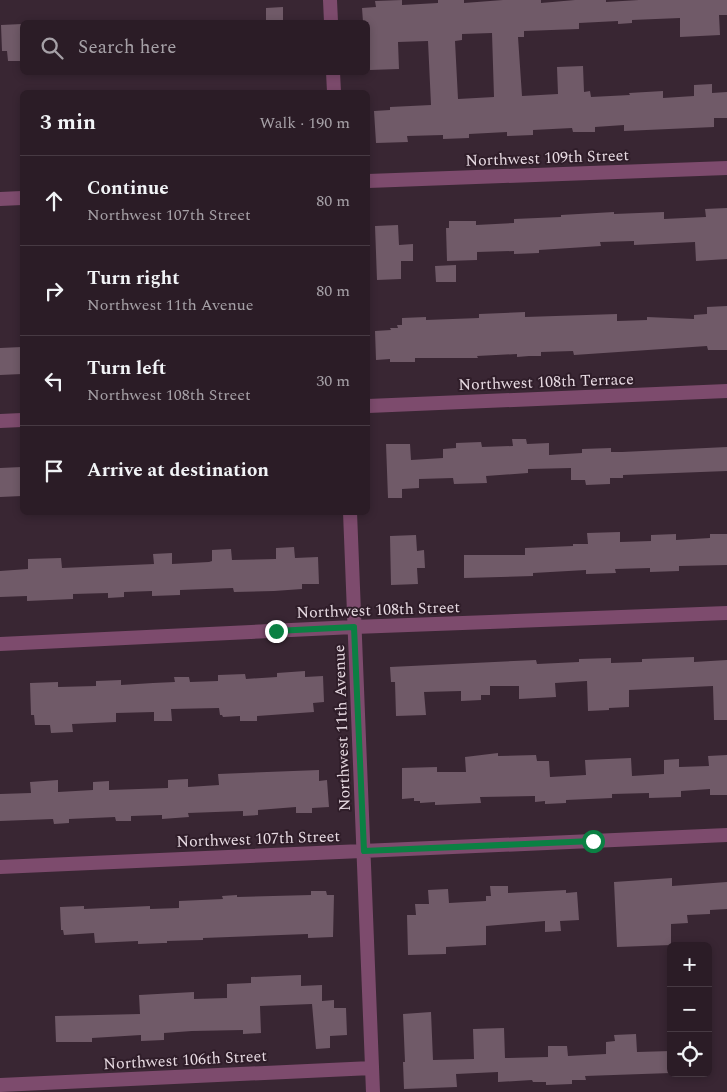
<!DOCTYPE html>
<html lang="en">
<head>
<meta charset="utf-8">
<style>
	body { margin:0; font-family:Spectral,serif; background:#372932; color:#f1f3f6 }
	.controls { position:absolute; right:15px; bottom:15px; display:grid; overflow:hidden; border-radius:8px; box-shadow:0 2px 8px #0003 }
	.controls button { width:45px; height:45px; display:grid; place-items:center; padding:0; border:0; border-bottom:1px solid #473a43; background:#2b1c26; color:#f1f3f6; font:25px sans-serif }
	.stop { position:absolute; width:15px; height:15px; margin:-11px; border:4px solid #0b8043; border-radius:50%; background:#fff }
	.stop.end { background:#0b8043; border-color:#fff; box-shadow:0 1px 5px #0008 }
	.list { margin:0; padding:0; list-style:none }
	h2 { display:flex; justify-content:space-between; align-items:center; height:65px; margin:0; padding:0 20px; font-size:21px }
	h2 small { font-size:16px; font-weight:400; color:#a6a1a7 }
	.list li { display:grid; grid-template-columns:32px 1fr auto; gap:15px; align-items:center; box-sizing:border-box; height:90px; padding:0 20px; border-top:1px solid #473a43 }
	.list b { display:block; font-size:19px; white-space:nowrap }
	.list p { margin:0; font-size:16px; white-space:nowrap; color:#a6a1a7 }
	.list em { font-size:16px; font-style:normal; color:#a6a1a7 }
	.icon { flex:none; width:28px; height:28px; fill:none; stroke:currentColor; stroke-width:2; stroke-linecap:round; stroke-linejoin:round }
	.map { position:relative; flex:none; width:727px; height:1092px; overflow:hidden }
	.search { position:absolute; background:#2b1c26; box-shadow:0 2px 8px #0003; left:20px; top:20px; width:350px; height:55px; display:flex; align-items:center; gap:12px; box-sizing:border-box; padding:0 18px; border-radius:8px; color:#a6a1a7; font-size:19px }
	.panel { position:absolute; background:#2b1c26; box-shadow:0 2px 8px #0003; left:20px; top:90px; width:350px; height:425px; border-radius:8px }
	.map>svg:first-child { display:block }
	.building { fill:#705a68; fill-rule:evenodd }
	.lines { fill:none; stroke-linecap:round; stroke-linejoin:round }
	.minor { stroke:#7d4b6d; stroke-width:14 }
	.route { stroke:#0b8043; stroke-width:6 }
	.labels { text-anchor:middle; stroke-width:4; stroke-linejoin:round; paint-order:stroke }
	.street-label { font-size:16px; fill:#e7dae2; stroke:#2f1d29 }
</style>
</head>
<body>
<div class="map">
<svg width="727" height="1092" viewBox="0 0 727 1092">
	<rect width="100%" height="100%" fill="#392633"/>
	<path class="building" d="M402 0V5L438 3V0H464V3L503 0H541V3L575 0H606V2L639 0H727V15H719L720 35 680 37V18L632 20V23L618 24V21L579 23V29L524 31V37H518L522 96 558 94 557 67 583 66 584 92 590 91 591 97 630 95 629 93 663 91V98L694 96V85L712 84V93L727 92V118H714V127L624 131V125L595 127V132H573L572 128 533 130V135L507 136V132L469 134V138L443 139V135L407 136 408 142 376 143 374 111 390 110V107L431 105 428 41 398 42 399 69 370 70 368 22H363L362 8 376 7 375 1ZM492 33 494 97 458 99 455 41 462 40V34Z
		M283 7V22H266V8Z
		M22 24V61H8L7 51H2L1 25Z
		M727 208V259L696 261 695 242 634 245V241L600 242 601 246 539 250V253L514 254V251L477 252V260L447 261 446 228H449V221H476V225L514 223V219L561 217V215L614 212V214L664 212V219L706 217 705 209Z
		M398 225 399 245 413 244V261H401V279L377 280 375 226Z
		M456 265V282H436L435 266Z
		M727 306V350H708L707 346 574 355 573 351 541 352V356H529L517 357V354L477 356 478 358H415V362H390V359L376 360 375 331 391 330 390 328H398L397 325H402V318L426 317V320L479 318V314L525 312V317L617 314V321L647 320V317L694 319V315L707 314V307Z
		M22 347V374L0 375V348Z
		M512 439H526L527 444 549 443V455L582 453V449L611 448V452H622L727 447V471L623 475V478H610V484L586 485 585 480H571V468L528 469V473L486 476 487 483 454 484 453 478 419 479V488L402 489V498H388L386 444H410L411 460 443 458V449L456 448V443L481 442 482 447 513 446Z
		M22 467V496L0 497V468Z
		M620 532V542L651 541V535L676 534V540L710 538V534H727V565L679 566V571L650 572V568L615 569 616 573 586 574V570L533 573V576L464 578V555H525V548L573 546V544H588L587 533Z
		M416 535 417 551 424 550 425 568H417L418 584 391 585 390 536Z
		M294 547 295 558 318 557 319 584H302V589L274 591 234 592 233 588 180 590V595L152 596V591L124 592V597L108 598V593L73 594V599L27 601V596L0 597V571L28 569V559L61 558 62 568 154 564 153 554 172 553V564L209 562 212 561V550L231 549 232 560 276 559V548Z
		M694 657V662L727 660V720H714L713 686 629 690V707L609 708V710L588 711 587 681 555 683 556 697 519 699V686H490V695H481V700L461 701V691L424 692 426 715 396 716 395 682H391L390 667 536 660 537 664 579 662V659L611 658V663L642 662V659Z
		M305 671V677L323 676 324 702 313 703 314 712 257 716V721H240V716L223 717 222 715H220L219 708 171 709 172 721H154V712L116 713V722L72 724 73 732 51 733 50 725H35L34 715H31L30 683 58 682V687L96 686V681L121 680V685L153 683 175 682 174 677H189L190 682 218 681V675L245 674 246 679 277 677V673Z
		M498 753V756L536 755 537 761H549L550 777 586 775 585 760 631 758 632 776 664 774V760L679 759V767L709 766 708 756 727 755V795H710V789L681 791V797L649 798V793L612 794V798L566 800V803L545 804V801L535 802V796L480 797 481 803 435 805V802L420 803V801H414V798L402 799V768L437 767V772H466L465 757Z
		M319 770V781L327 780 329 807 312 808V813H296V807L258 810V815L243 816V811L188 813 189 817 162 819V815L131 816V821H116L115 817 69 819V823L54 824 53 819 0 821V794L31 793 30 782 58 780V792L93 790V782L109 781V790L168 788V780L188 779V787L219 785 218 774Z
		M672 878V886L727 882V909L710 910V914L687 915 688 923 671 924V945L617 947 614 882Z
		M490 886H508V893L566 890V893L577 892 579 920 560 921 561 931 545 932V921L486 926V945L446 947V954L408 955 407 915H416L415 904H429L428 890 448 889 449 903 486 901V896H491Z
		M311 891H326L327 895H334L333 937 308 938V934L203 938V940L167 941V943H163L138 944V941L95 943 94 933 64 935 63 930H61L60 907 84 906V909L150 906V909L179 908V901L223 899 222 896 237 895V897L311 895Z
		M301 975V986L322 985V1001L334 1000V1008H346L347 1035 330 1036V1048L316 1049 312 1004 260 1006 261 1033 243 1034V1030L192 1031 164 1033V1040L141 1041V1035L92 1038V1042H56L55 1016 140 1014 139 995 194 992V999L227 998V984L251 983V977Z
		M431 1012 433 1060 474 1059 473 1029 504 1028 505 1058 548 1057V1046H567L568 1056 606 1054V1042L615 1041 614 1035 636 1034 637 1052 671 1051V1073L585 1076 586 1080H572V1084L546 1085V1082H533L532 1080 498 1082V1072L456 1074 457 1087 404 1089 403 1062H405L403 1014Z"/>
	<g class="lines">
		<path class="minor" d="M330 0 331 22
			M333 72 334 92
			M368 181 727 168
			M0 199 22 198
			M368 406 727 391
			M0 421 22 420
			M350 512 373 1092
			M0 644 354 627 727 613
			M0 867 727 835
			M0 1085 372 1068"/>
	</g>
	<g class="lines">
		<path class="route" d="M276 631 354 627 364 851 593 841"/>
	</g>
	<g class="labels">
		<g class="street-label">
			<text transform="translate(547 157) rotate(-2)" y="6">Northwest 109th Street</text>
			<text transform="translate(546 381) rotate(-2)" y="6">Northwest 108th Terrace</text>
			<text transform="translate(378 609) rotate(-2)" y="6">Northwest 108th Street</text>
			<text transform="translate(341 728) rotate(-92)" y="6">Northwest 11th Avenue</text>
			<text transform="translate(258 838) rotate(-2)" y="6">Northwest 107th Street</text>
			<text transform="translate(185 1059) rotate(-3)" y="6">Northwest 106th Street</text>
		</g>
	</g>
</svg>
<div class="controls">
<button>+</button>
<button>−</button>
<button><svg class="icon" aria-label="locate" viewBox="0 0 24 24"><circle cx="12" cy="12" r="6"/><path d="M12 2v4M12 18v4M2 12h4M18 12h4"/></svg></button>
</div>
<div class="stop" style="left:593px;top:841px"></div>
<div class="stop end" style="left:276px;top:631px"></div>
<div class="search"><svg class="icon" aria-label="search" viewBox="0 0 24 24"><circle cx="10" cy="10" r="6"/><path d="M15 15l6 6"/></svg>Search here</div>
<section class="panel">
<h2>3 min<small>Walk · 190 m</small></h2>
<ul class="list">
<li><svg class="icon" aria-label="ahead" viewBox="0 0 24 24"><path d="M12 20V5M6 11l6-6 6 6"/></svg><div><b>Continue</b><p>Northwest 107th Street</p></div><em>80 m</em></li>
<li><svg class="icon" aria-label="right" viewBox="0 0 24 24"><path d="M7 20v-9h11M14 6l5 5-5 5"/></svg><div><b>Turn right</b><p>Northwest 11th Avenue</p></div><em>80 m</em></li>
<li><svg class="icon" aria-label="left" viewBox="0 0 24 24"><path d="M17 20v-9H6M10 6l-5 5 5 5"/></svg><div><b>Turn left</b><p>Northwest 108th Street</p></div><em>30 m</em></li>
<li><svg class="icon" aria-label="arrive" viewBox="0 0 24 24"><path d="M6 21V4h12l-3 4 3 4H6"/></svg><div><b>Arrive at destination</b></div></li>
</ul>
</section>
</div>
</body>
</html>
